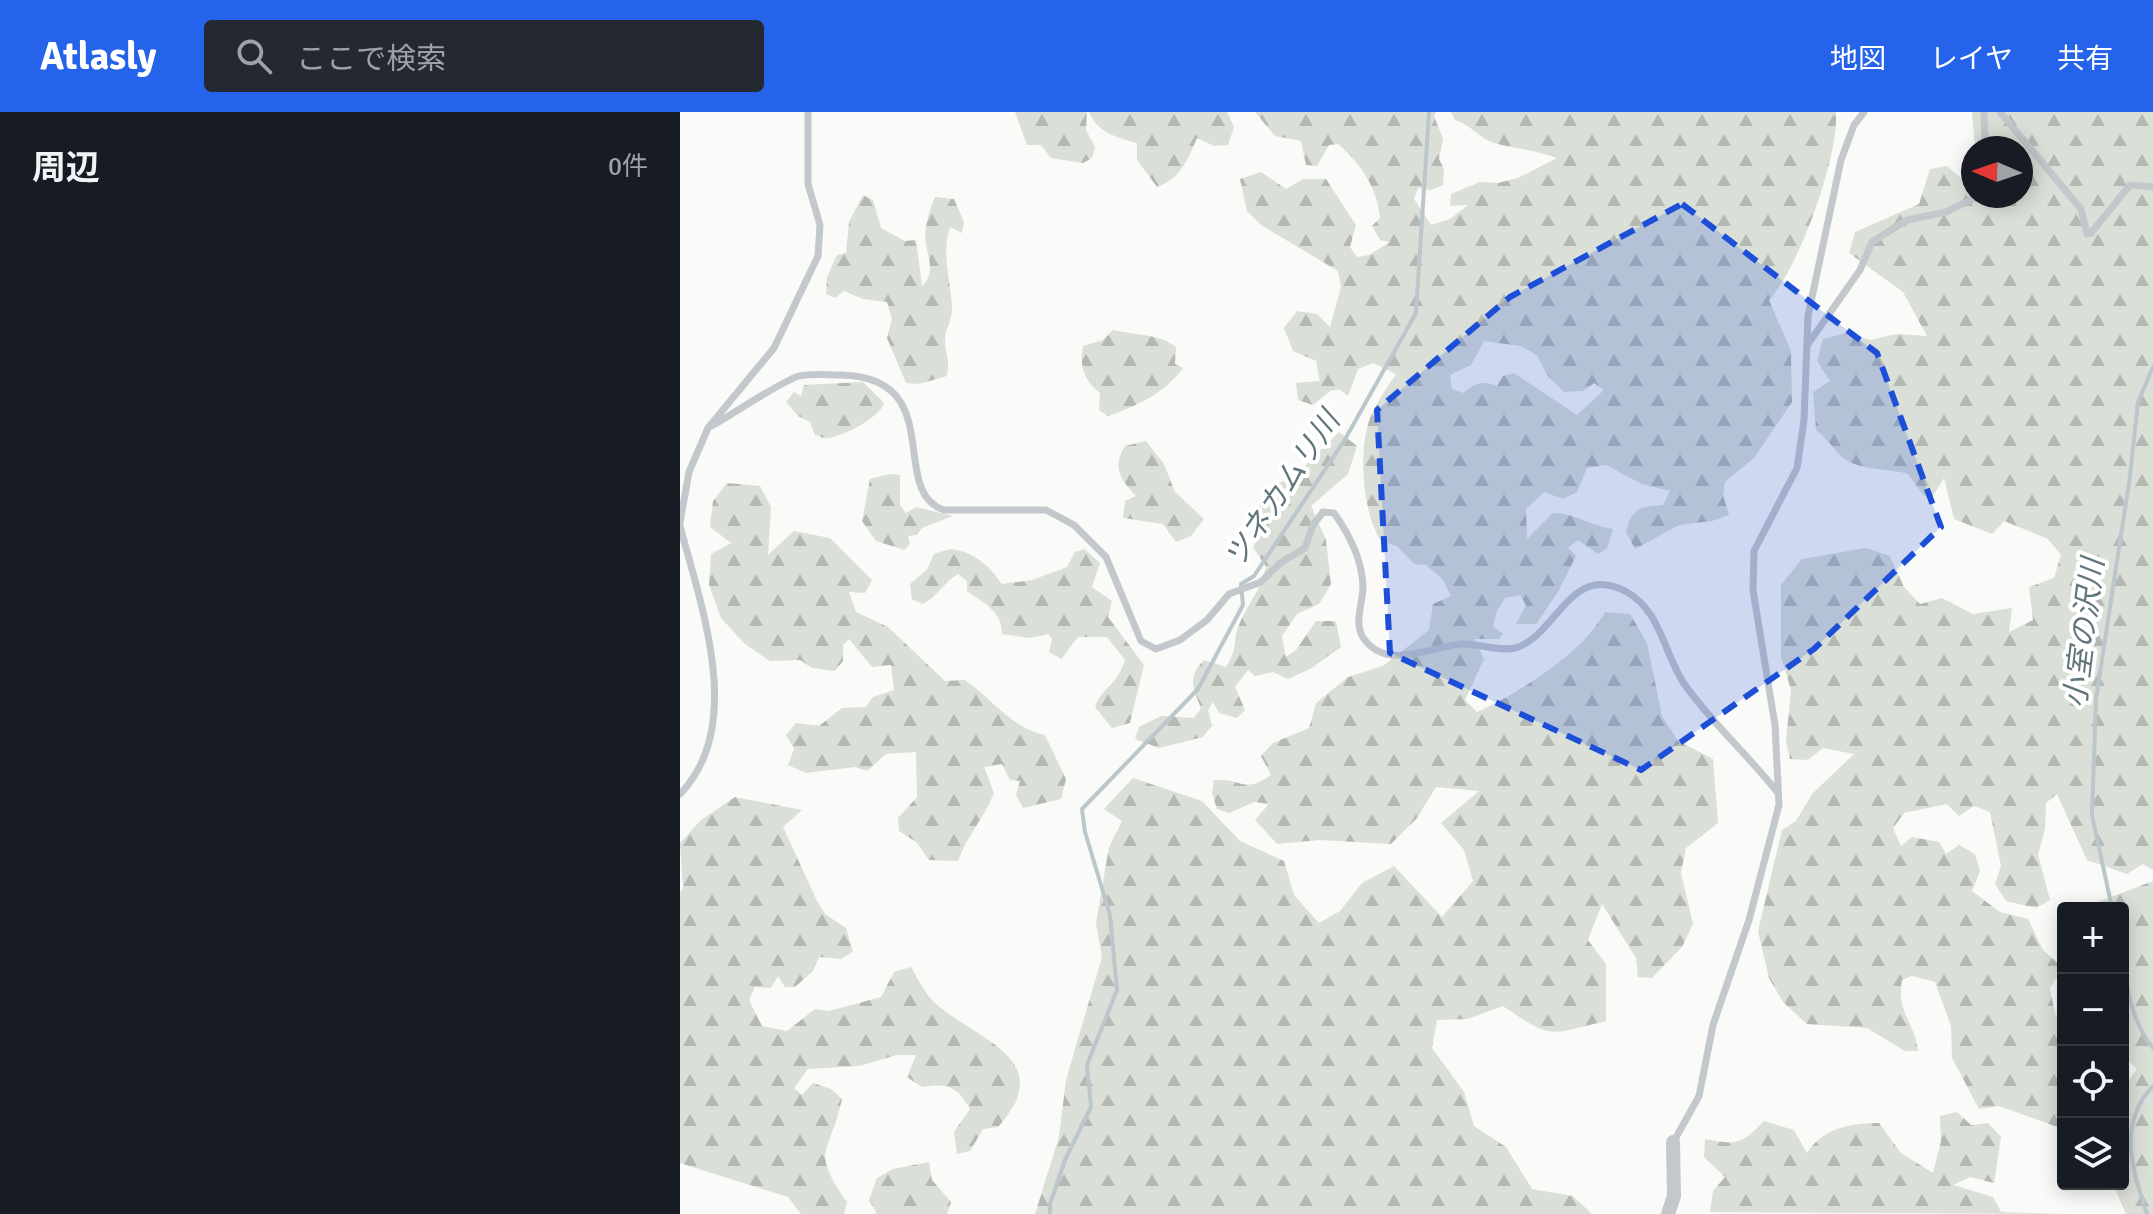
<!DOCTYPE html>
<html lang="ja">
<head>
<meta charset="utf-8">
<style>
	body { margin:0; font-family:Signika,"Noto Sans JP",sans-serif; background:#242831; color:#f1f3f6 }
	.controls { position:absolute; right:24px; bottom:24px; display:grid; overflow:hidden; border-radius:8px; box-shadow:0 4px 20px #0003 }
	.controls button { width:72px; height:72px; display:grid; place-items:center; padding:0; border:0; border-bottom:2px solid #363941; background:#171b24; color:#f1f3f6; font:40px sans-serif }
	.compass { position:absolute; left:1281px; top:24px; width:72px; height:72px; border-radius:50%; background:#171b24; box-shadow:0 4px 20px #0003; rotate:272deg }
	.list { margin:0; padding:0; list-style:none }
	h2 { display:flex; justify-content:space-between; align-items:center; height:104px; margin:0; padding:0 32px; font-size:34px }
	h2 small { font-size:26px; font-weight:400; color:#9ea1a6 }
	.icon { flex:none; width:44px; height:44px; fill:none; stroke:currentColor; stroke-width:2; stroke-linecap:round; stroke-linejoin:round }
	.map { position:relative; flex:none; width:1473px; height:1102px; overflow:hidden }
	header { display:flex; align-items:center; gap:48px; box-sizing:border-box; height:112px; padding:0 40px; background:#2563eb; color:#fff }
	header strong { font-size:38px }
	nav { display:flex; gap:44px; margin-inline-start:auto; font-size:28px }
	.search { width:560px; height:72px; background:#242831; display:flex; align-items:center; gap:20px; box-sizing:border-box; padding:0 28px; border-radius:8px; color:#9ea1a6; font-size:30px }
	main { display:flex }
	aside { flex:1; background:#171b24 }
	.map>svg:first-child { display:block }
	.forest { fill:url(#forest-firs); fill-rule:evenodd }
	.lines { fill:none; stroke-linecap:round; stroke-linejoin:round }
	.stream { stroke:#bbc7cb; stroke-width:4 }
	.service { stroke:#c3c8cc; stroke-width:7 }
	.minor { stroke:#c3c8cc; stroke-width:14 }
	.marked { fill:#1d4ed8; fill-opacity:0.2; stroke:#1d4ed8; stroke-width:6; stroke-dasharray:16 10; stroke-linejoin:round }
	.labels { text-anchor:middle; stroke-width:8; stroke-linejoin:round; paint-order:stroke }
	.water-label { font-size:30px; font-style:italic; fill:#60757c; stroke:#fff }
</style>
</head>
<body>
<header>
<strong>Atlasly</strong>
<div class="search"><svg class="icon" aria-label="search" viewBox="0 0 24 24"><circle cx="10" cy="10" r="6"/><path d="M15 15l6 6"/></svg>ここで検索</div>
<nav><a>地図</a><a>レイヤ</a><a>共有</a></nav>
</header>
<main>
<aside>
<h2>周辺<small>0件</small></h2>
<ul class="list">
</ul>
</aside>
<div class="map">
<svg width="1473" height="1102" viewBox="0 0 1473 1102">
	<defs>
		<pattern id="forest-firs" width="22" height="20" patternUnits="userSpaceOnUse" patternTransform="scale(2)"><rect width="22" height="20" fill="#dadfd7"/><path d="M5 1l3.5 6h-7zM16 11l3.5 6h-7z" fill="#b4b9b4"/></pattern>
	</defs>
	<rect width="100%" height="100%" fill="#fafaf8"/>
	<path class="forest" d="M335 0H407L406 18 415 35 412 46 403 51 371 46 361 33H347Z
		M409 0H547L554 15 548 33 534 34 517 26C509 46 499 68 477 75L457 48V31C436 25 418 21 409 0Z
		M575 0H756L754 4 763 27 759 47 764 57 763 73 751 78 738 76 734 87 751 113 770 107 788 93 770 94 771 82 800 70 818 71 838 66 877 46C856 38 835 37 814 31 800 27 790 12 775 8L771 0H1156C1159 44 1119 156 1089 188L1111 239 1112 290 1074 346 1045 370 1043 383 1049 403 1032 409 999 413 955 437 946 420C951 397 960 394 983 393L990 379 962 372 926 353 907 356 897 380 883 387 864 380 846 397 847 427 873 401C898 402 908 413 933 417L927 436 918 442 898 428 888 436 896 444 878 480 856 512H836L846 493 840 483 825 486 817 499 813 514 823 522 819 527H794L804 547 785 588 797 600C839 581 904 540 925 500L950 502 967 531 982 604 998 629 1033 647 1038 711 1006 736 1001 761 1013 812 1002 835 972 866 958 865 956 846 922 792 908 828 926 852V909C870 922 874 929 823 894L787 907 757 908 752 936 784 980 794 1014 826 1035 852 1077 893 1084 912 1102H355L379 1025 386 968 422 845 416 811 429 735 442 709 424 697 453 666 522 689 560 729 604 749 614 783 639 811 660 799 682 771 714 754 762 805 793 769 784 738 761 711 799 679 756 675 737 706 711 732 640 728 597 732 575 708 589 692 574 690 549 701 537 697 532 681 534 668C560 665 564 683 591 663L581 644 593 631 629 616 636 591 668 565 703 554 749 518 753 492 771 484 763 468 746 453 734 452 717 434 701 429C682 400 678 339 690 306 696 291 707 276 716 262L693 251 678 257 668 284 659 277 650 279 633 293 618 288 616 271 640 269 636 249 613 239 604 216 617 199 637 202 650 215 661 175 658 159 581 113 567 99 560 67 581 60 606 77 623 67H646L676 113 670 135 677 145 689 143 710 130 700 128 692 114 700 106C697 75 681 52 658 32L649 33 637 54 626 53 621 29 595 24ZM804 229 840 234 857 243 867 263 884 280 903 279 914 271 924 278 897 303 834 261 823 264 817 274C801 268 795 271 783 281L772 277 770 263 791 253Z
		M1292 0H1473V758L1463 752 1447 762 1407 748 1377 682 1366 691 1365 717 1358 743 1370 788 1356 796 1326 789 1315 772 1321 754 1310 700 1294 694 1279 704 1267 692 1224 701 1213 716 1221 734 1232 725 1259 730 1266 742 1279 733 1295 742 1300 759 1292 779 1320 800 1348 807 1363 838 1383 856 1370 876 1375 902 1383 911V1017L1319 994 1299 997 1272 946 1271 914 1255 870 1232 864 1222 868C1216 901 1235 910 1238 939H1225L1187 916 1127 912 1103 890 1089 866 1078 819 1102 718 1116 709 1132 682 1174 642 1143 636 1128 648 1110 647 1106 629 1111 578 1101 545V473L1122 447 1186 436 1210 444 1224 475 1240 492 1262 486 1293 502 1332 496 1329 520 1353 508 1349 475 1374 466 1381 443 1368 427 1324 409 1312 422 1274 407 1264 366 1251 387 1243 383 1228 362C1209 356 1180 359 1163 346 1153 337 1148 327 1136 318L1133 280 1150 269 1137 249 1143 227 1166 221 1191 228 1216 222 1247 224 1223 180 1169 141 1175 120 1239 92 1250 57 1267 54 1291 75 1293 70V84H1341V36H1295Z
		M183 83 193 88 201 116 225 129 236 128 242 174C258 159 245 141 245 123 246 109 250 98 255 85L274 87 284 110 282 121 270 115C261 139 271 171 272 196 273 206 265 216 265 227 265 242 270 247 267 264L239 272 226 271 207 226 212 207 207 190 183 187 164 179 155 186 146 182 147 165 157 143 166 141 169 110Z
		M433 218C454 223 480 222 496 235L495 252 503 256C485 281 457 294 428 304L419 298 420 281C404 269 399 254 403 234L423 228Z
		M183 270 204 291C201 305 162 325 148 326 144 327 139 324 135 323L130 310 118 304 106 290 114 280 121 284 124 273Z
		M659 320 677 334 668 362 631 394 646 428 651 472 639 492 617 502 602 524 606 545 616 538 636 509H656L661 535 630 557 608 567 593 560 575 564 568 558 555 575 565 598 557 606 539 601 533 590 528 598 532 614 523 625 479 636 455 627 459 615 481 604 514 606 521 596C513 575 507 565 524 548L546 555C559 535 552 529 559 513 568 491 579 482 586 455L573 435C583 420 585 411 579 394L589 374 613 366Z
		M466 329 484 352 495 380 524 407 511 424 496 430 483 412 443 406 445 389 456 384C440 367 432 355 445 334Z
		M209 362 220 363V393L226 401 236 395 273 404 242 416 237 423 228 424 230 432 224 438 196 429 182 409 190 367Z
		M47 371 80 374 91 395 88 443 114 419 150 426 192 468 185 481 169 480 176 500 208 515 265 569 285 568C311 586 334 618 365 623L386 667 381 687 343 696 336 683 340 669 330 668 322 652 304 655 314 681C304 707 287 723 278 749L249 748 236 730 219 719 218 706 237 685 236 640 206 642 187 659 175 655 126 661 108 653 114 637 106 623 116 611 139 614 162 596 186 595 193 585 214 578 211 553 192 555 169 527 163 533V549L155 559 132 556 120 548 90 549 65 532 41 506 29 473 31 442 51 431 30 415 33 389Z
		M270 437C293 439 310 454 322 472L352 468 387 455 395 440 404 437 420 451 412 475 432 489 428 505 464 553 450 611 432 616 415 595C423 574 437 574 445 548L427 525H398L381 547 369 540 372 527 368 522 350 526 322 522C322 499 304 491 287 479V469L278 462C264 470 257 485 243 492L232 487 230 472 247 458 254 442Z
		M55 685 122 698 103 715 137 789 145 802 166 816 173 840 161 847 139 845 133 859 115 875H105L98 864 91 876 75 875 69 888 82 914 107 919 135 897 149 899 201 885 214 860 231 855C238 867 245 882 255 891 298 929 379 947 318 1015L303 1017 290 1039 277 1042 274 1020 290 997C277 974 267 971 242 975L227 965 236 943H217L179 954 128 957 114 976 122 983 133 971 151 977 162 987C150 1044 129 1035 167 1090L164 1102H121L108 1085 0 1051V781L3 776 0 731 21 708Z
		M1473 769V1102H1446L1433 1072H1443V976L1457 957 1443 944V796H1410V793Z
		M1277 1000 1291 1013 1308 1011 1321 1025 1314 1071 1290 1065 1273 1073 1313 1085 1321 1100 1381 1102 1030 1100 1033 1079 1045 1065 1024 1045 1025 1027C1057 1033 1061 1033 1084 1009L1114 1018 1127 1041C1143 1016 1170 1011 1199 1011L1221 1041 1253 1061 1261 1029 1260 1004Z
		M249 1050 252 1068 271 1090 267 1102H197L189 1088 197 1066 213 1057Z"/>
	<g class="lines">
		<path class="stream" d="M1432 796 1412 703 1416 587 1450 364 1458 290 1473 255
			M1443 846C1447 879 1452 910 1473 936
			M370 1102V1092L385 1048 411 995 407 953 437 878 430 803 405 720 402 697 518 577 563 493 561 472 574 464 664 329 736 201 749 0
			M1467 1102C1452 1057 1437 1012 1473 974"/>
		<path class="service" d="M1304 0 1305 36
			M1320 0 1401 97 1407 122 1411 121 1450 73 1473 75
			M1128 232 1180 158 1192 130 1227 108 1266 100 1299 84
			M28 316C49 305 101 269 119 264 133 261 148 263 162 263 269 266 207 379 264 398H366L394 413 426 445 461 529 476 537 500 528 527 508 549 482 581 470 600 451 625 436 633 413 643 400 654 401C669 422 682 448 683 474 683 491 673 512 684 527 708 559 749 535 781 532 798 531 819 540 835 536 876 525 890 450 945 479 980 497 984 541 1003 570 1027 606 1070 645 1098 681
			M0 411 9 360 28 316 94 236 138 144 140 113 128 72V0
			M0 414C21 494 66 614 0 682
			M994 1029 1019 984 1033 913 1069 808 1099 693 1095 613 1073 478 1074 439 1117 356 1124 308 1128 204 1161 48 1174 13 1184 0"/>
		<path class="minor" d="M988 1102 994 1084 993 1030"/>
	</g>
	<path class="marked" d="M1002 92 1197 241 1261 415 1134 537 961 658 710 541 697 298 830 185Z"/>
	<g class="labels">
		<g class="water-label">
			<text transform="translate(602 377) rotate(-56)" y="10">ツネカムリ川</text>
			<text transform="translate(1404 521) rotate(-83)" y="10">小室の沢川</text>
		</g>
	</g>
</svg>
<div class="controls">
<button>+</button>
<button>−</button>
<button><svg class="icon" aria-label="locate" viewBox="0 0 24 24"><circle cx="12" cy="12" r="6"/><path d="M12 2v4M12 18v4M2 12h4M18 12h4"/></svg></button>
<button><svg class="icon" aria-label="layers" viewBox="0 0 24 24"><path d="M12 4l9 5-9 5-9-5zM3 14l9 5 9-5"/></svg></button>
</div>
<svg class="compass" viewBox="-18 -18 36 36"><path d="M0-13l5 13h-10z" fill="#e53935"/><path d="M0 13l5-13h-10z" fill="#9ea1a6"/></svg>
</div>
</main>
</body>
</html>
